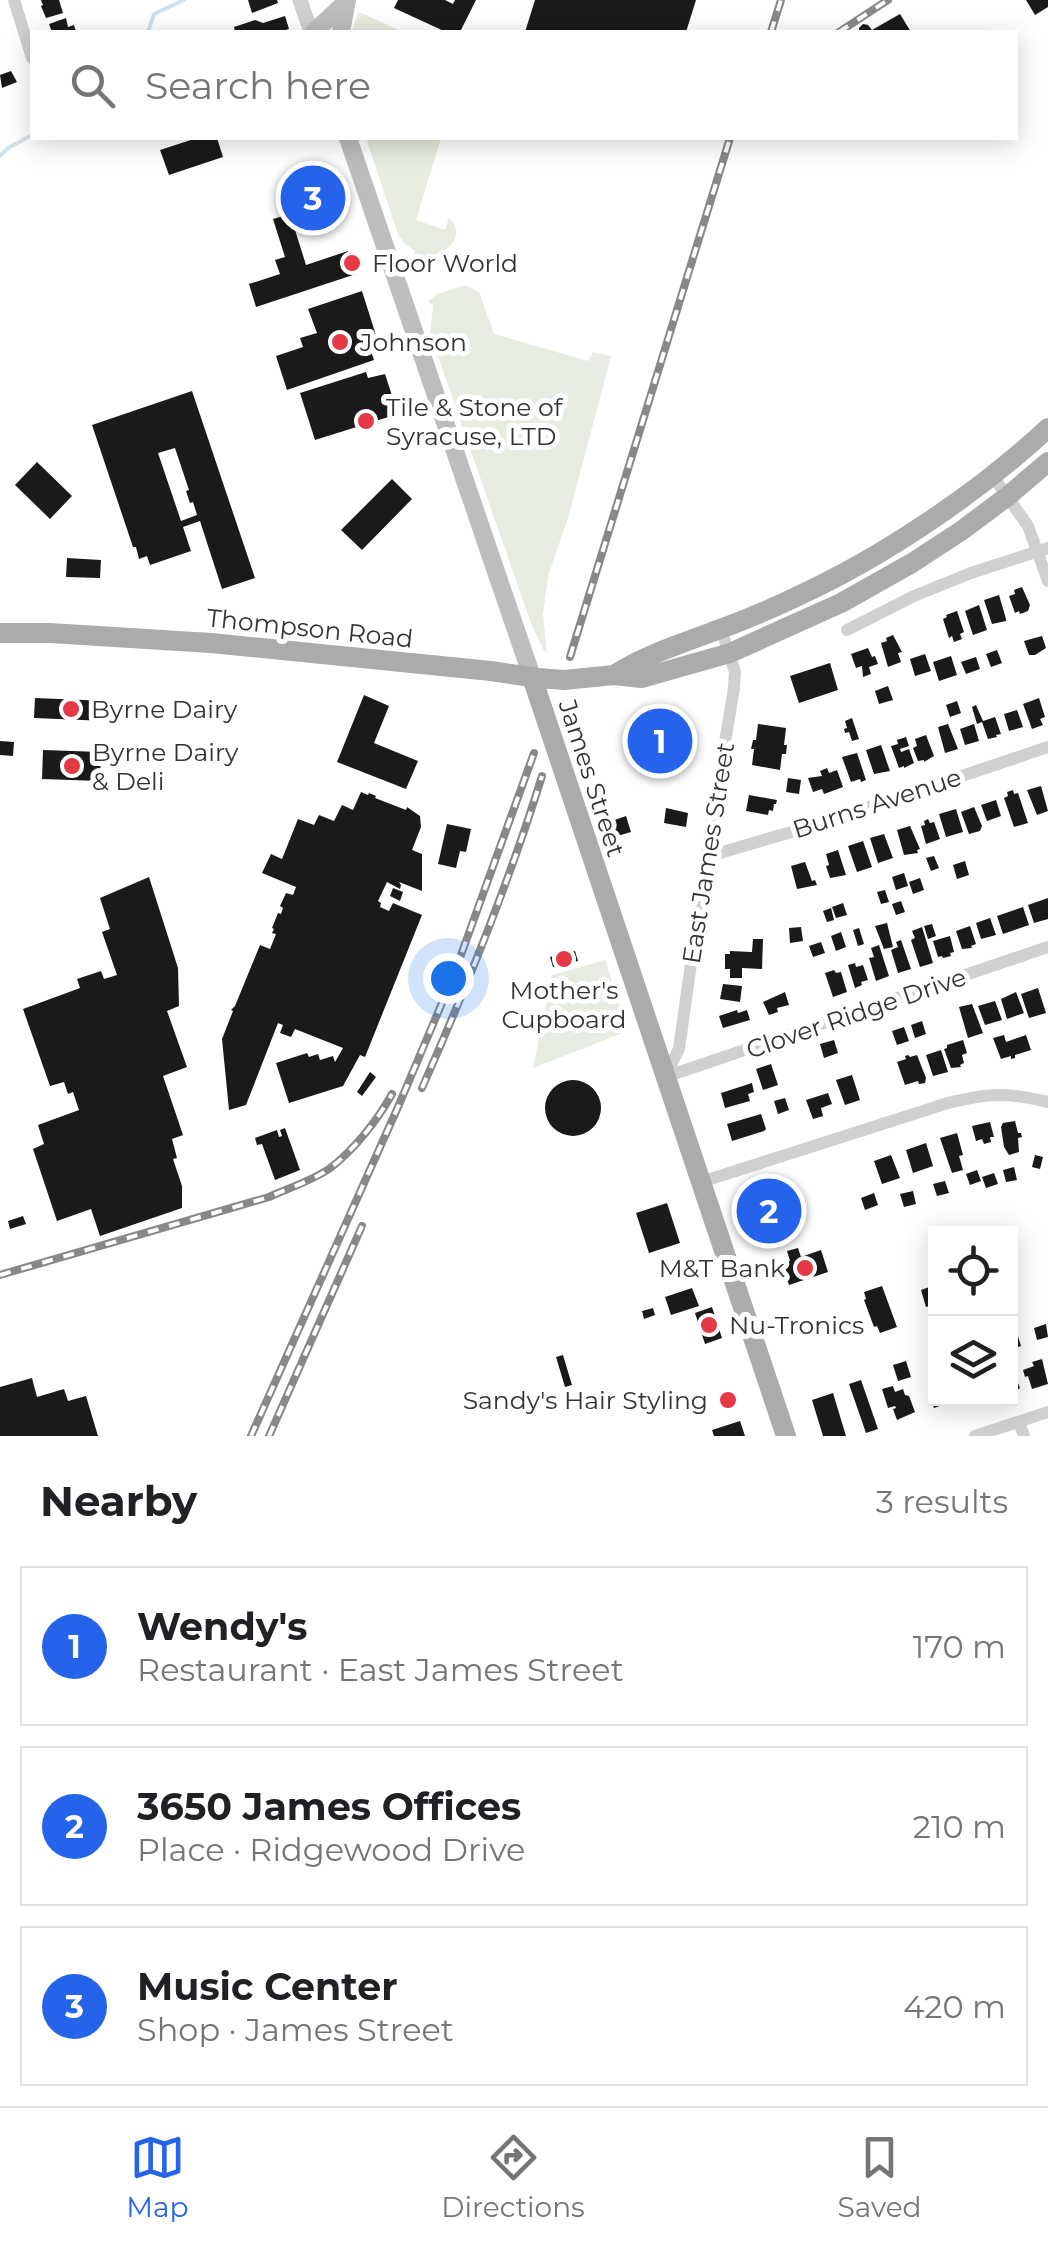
<!DOCTYPE html>
<html lang="en">
<head>
<meta charset="utf-8">
<style>
	body { margin:0; font-family:Montserrat,sans-serif; background:#f2f2f2; color:#202124 }
	.controls { position:absolute; right:30px; bottom:30px; display:grid; overflow:hidden; border-radius:0px; box-shadow:0 5px 25px #0003 }
	.controls button { width:90px; height:90px; display:grid; place-items:center; padding:0; border:0; border-bottom:2px solid #e0e0e0; background:#fff; color:#202124; font:50px sans-serif }
	.you { position:absolute; left:448px; top:978px; width:35px; height:35px; margin:-25px; border:8px solid #fff; border-radius:50%; background:#1a73e8; box-shadow:0 0 0 15px #1a73e833 }
	.badge { display:grid; place-items:center; width:65px; height:65px; border-radius:50%; background:#2563eb; color:#fff; font-size:32px; font-weight:700 }
	.pin { position:absolute; translate:-50% -50%; border:5px solid #fff; box-shadow:0 2px 10px #0006 }
	.list { margin:0; padding:0; list-style:none }
	h2 { display:flex; justify-content:space-between; align-items:center; height:130px; margin:0; padding:0 40px; font-size:42px }
	h2 small { font-size:32px; font-weight:400; color:#757577 }
	.list li { display:grid; grid-template-columns:65px 1fr auto; gap:30px; align-items:center; box-sizing:border-box; height:160px; margin:0 20px 20px; padding:0 20px; border:2px solid #e0e0e0; border-radius:0px }
	.list b { display:block; font-size:38px; white-space:nowrap }
	.list p { margin:0; font-size:32px; white-space:nowrap; color:#757577 }
	.list em { font-size:32px; font-style:normal; color:#757577 }
	.icon { flex:none; width:55px; height:55px; fill:none; stroke:currentColor; stroke-width:2; stroke-linecap:round; stroke-linejoin:round }
	.map { position:relative; flex:none; width:1048px; height:1436px; overflow:hidden }
	.search { position:absolute; background:#fff; box-shadow:0 5px 25px #0003; left:30px; right:30px; top:30px; height:110px; display:flex; align-items:center; gap:25px; box-sizing:border-box; padding:0 35px; border-radius:0px; color:#757577; font-size:38px }
	.sheet { height:670px; background:#fff }
	nav { display:flex; justify-content:space-around; align-items:center; box-sizing:border-box; height:140px; border-top:2px solid #e0e0e0; background:#fff; font-size:28px; color:#757577 }
	nav a { display:grid; justify-items:center; gap:5px }
	nav .on { color:#2563eb }
	.map>svg:first-child { display:block }
	.green { fill:#e6ecdf }
	.lines { fill:none; stroke-linecap:round; stroke-linejoin:round }
	.stream { stroke:#cfe2ee; stroke-width:4 }
	.building { fill:#1a1a1a; fill-rule:evenodd }
	.minor { stroke:#d0d0d0; stroke-width:12 }
	.tertiary { stroke:#d0d0d0; stroke-width:15 }
	.secondary { stroke:#bdbdbd; stroke-width:18 }
	.primary { stroke:#ababab; stroke-width:20 }
	.rail-casing { stroke:#888; stroke-width:8 }
	.rail { stroke:#fff; stroke-width:4; stroke-dasharray:11; stroke-linecap:butt }
	.poi-dot { fill:#e63946; stroke:#fff; stroke-width:4 }
	.labels { text-anchor:middle; stroke-width:10; stroke-linejoin:round; paint-order:stroke }
	.poi-label { font-size:25px; fill:#333; stroke:#fff; text-anchor:start }
	.street-label { font-size:25px; fill:#333; stroke:#fff }
</style>
</head>
<body>
<div class="map">
<svg width="1048" height="1436" viewBox="0 0 1048 1436">
	<rect width="100%" height="100%" fill="#fff"/>
	<path class="green" d="M359 12 403 32H351Z
		M366 138H441L416 220 445 230 449 218C472 239 436 262 414 257L415 251 404 243 398 234Z
		M465 285 479 292 494 334 588 361 593 352 611 356 569 515 548 576 543 615 547 653 543 649 532 626 430 334 433 305 428 302 437 294Z
		M605 960 628 1031 533 1068 552 975Z"/>
	<g class="lines">
		<path class="stream" d="M148 32 154 14 184 0
			M0 156 8 148 32 135"/>
	</g>
	<path class="building" d="M41 0H59L63 13 46 18 41 6 43 5Z
		M248 0H277L278 3 252 13Z
		M398 0H445L453 4 455 0H476L460 32H446L394 8Z
		M535 0H696L686 32H525Z
		M1026 0H1048V7L1035 15Z
		M900 14 911 32H859V28L863 24 868 25 872 30Z
		M285 16 289 29 279 32H235L234 27 255 20 263 23Z
		M66 18 68 27 74 25 76 32H52L49 24Z
		M11 71 17 82 2 88 0 75Z
		M197 138H217L223 157 169 175 160 150Z
		M315 171 329 214 301 224 296 204 300 202 304 194 297 177Z
		M290 214 306 265 348 251 356 274 256 307 249 284 280 274 275 260 285 257 273 219Z
		M362 291 380 348 371 351 374 360 287 390 276 356 303 347 300 338 317 333 308 309Z
		M366 372 368 378 385 374 398 414 315 440 300 393Z
		M192 391 255 578 222 589 200 521 183 527 191 551 150 565 147 556 139 559 136 547H133L92 425ZM175 448 189 490 186 491 190 503 193 502 197 515 181 521 158 453Z
		M37 462 72 496 50 519 15 485Z
		M392 479 412 499 362 550 341 530Z
		M67 558 101 560 100 578 66 577Z
		M1022 587 1030 605 1028 611 1020 614 1019 611 1015 613 1009 596 1015 594 1014 590Z
		M999 595 1006 619V621L992 624 984 600Z
		M979 605 987 630 973 635 965 611Z
		M957 611 964 632 960 634 962 639 954 642 952 636 949 638 943 619 947 617 946 615Z
		M893 635 902 652 898 653 901 662 888 667 881 643 887 641 886 638Z
		M1042 636 1046 648 1035 655H1029L1024 641Z
		M868 648 872 657 875 656 878 664 869 667 871 674 863 677 862 666 856 668 851 654Z
		M997 650 1002 663 991 667 986 654Z
		M925 654 931 671 915 676 910 659Z
		M951 656 957 675 939 681 933 662Z
		M976 657 980 669 966 674 961 662Z
		M830 663 838 690 799 703 790 676Z
		M888 686 893 700 879 704 875 691Z
		M364 695 389 706 374 743 418 761 406 789 337 762Z
		M35 698 108 701 107 721 34 718Z
		M1039 698 1045 717 1040 719 1043 725 1032 729 1023 704Z
		M957 701 961 713 950 717 946 705Z
		M976 705 983 721 995 717 1001 734 996 735 997 737 988 739 982 722 977 724 972 707Z
		M1017 710 1023 727 1009 731 1004 714Z
		M852 718 859 739 852 741 849 732 845 733 844 729 847 728 845 721Z
		M671 720 674 759 652 761 650 746 647 747 648 721Z
		M758 724 786 728 784 745H787L786 754H782L780 770 752 765 754 749H751L753 740H756Z
		M948 724 958 749 945 753 938 727Z
		M974 724 979 741 965 745 960 729Z
		M926 735 934 756 924 762V760L918 761 913 748 917 746 915 739Z
		M906 737 909 746 900 749 901 752 909 749 914 763 904 768V766L899 768 891 746 898 744 897 740Z
		M0 741 14 742 13 756 0 755Z
		M881 745 890 771 874 774 866 750Z
		M43 750 101 752 100 781 42 779Z
		M857 753 866 780 861 782 860 779 851 782 842 757Z
		M827 768 829 773 837 770 843 787 824 794 822 789 813 792 808 778 822 776 820 771Z
		M788 778 801 780 799 794 786 792Z
		M1041 786 1048 811 1037 815 1027 790Z
		M1013 790 1014 794 1018 793 1028 823 1014 827 1004 798 1008 796 1007 792Z
		M361 792 368 795 369 793 376 796 375 798 406 810 407 807 420 816 421 827 412 850 422 854V891L399 882 401 885 400 889 387 882 378 901 381 903 380 907 389 911 393 903 422 915 365 1057 360 1055 343 1086 289 1103 276 1063 307 1053 309 1057 318 1054 320 1060 333 1056 335 1062 343 1048 295 1029 291 1037 280 1033 283 1025 278 1023 246 1105 229 1110 222 1039 233 1011 231 1010 235 1006 260 945 270 949 276 934 272 933 274 929 272 928 278 913 281 914 283 908 280 906 286 893 293 895 296 887 262 873 271 854 282 859 298 819 314 825 319 815 334 821 342 805 353 810Z
		M749 795 777 800 776 804H774L773 811 769 810 768 815 746 811Z
		M996 800 1001 816 987 821 981 805Z
		M974 807 982 826 980 831 969 834 961 812Z
		M666 808 688 813 686 827 664 823Z
		M956 809 963 832 946 837 939 814Z
		M626 816 631 832 614 837 609 822Z
		M928 819 930 823 934 822 940 839 926 844 921 826 925 825 924 821Z
		M447 824 471 829 466 852 460 851 456 868 438 864Z
		M910 826 920 849 917 850 918 853 904 855 897 830Z
		M884 834 893 858 878 863 870 838Z
		M863 841 872 867 857 872 848 846Z
		M838 850 846 875 830 878 826 866 829 865 826 854Z
		M934 856 939 868 931 871 926 858Z
		M965 861 969 875 957 879 953 865Z
		M805 862 812 881 815 880 817 885 797 889 791 866Z
		M904 873 908 886 896 890 892 877Z
		M149 877 178 968 179 1006 167 1011 187 1067 163 1076 183 1135 172 1139 177 1158 173 1159 182 1186V1208L100 1236 91 1209 57 1221 33 1149 44 1144 38 1125 79 1110 73 1092 68 1094 64 1082 50 1086 23 1009 80 988 77 979 101 971 104 979 117 975 102 932 110 929 100 898Z
		M920 878 924 890 913 894 909 882Z
		M393 888 403 892 400 901 390 896Z
		M885 890 889 902 881 904 877 892Z
		M1048 898V919L1034 923 1028 905Z
		M901 901 905 912 896 915 892 904Z
		M843 903 847 915 836 918 832 907Z
		M1023 907 1029 925 1003 934 997 916Z
		M831 908 834 920 827 922 823 911Z
		M990 918 996 935 981 939 976 923Z
		M887 923 893 947 884 949 875 926Z
		M932 924 936 936 928 939 924 926Z
		M970 926 976 944 971 946 972 948 962 949 956 931Z
		M801 927 803 941 790 943 789 928Z
		M922 927 933 963 920 967 911 940 915 938 912 931Z
		M859 928 864 944 858 946 853 930Z
		M841 932 846 947 836 951 831 936Z
		M950 936 954 952 950 953 951 956 943 958 942 956 938 957 933 941Z
		M753 939H763L762 969 742 968V978H730V969H725V954H730V951L752 952Z
		M901 940 911 969 898 973 891 950 898 947 896 942Z
		M821 942 825 953 813 957 809 946Z
		M879 945 889 976 876 981 869 958 874 957 871 948Z
		M575 951 578 961 553 967 550 957Z
		M855 963 856 967 863 965 868 980 861 982 862 985 855 988 848 965Z
		M834 970 836 973 841 972 847 992 833 997 825 973Z
		M723 984 742 986 740 1002 720 999Z
		M1038 988 1046 1013 1029 1018 1021 994Z
		M785 992 789 1005 777 1008 778 1012 769 1015 763 1002Z
		M1016 992 1024 1013 1007 1019 1001 999Z
		M995 1001 1002 1020 985 1025 978 1006Z
		M972 1004 983 1033 968 1038 959 1007Z
		M737 1010 738 1013 747 1010 750 1020 723 1028 719 1016Z
		M922 1021 926 1034 915 1038 911 1025Z
		M904 1027 909 1041 897 1045 892 1031Z
		M1004 1035 1006 1042 1026 1035 1031 1050 1015 1055V1058L1011 1059V1056L1001 1059 993 1038Z
		M834 1040 838 1053 824 1058 820 1044Z
		M963 1040 967 1053 962 1055 964 1063 960 1065 961 1067 951 1068 944 1049 947 1048V1045Z
		M941 1050 948 1072 933 1076 926 1055Z
		M908 1055 910 1057 917 1055 926 1078 925 1083 919 1084 918 1081 905 1085 897 1062 906 1059 905 1056Z
		M771 1064 778 1085 763 1090 756 1069Z
		M370 1072 376 1077 362 1096 357 1092Z
		M852 1075 860 1100 845 1105 836 1080Z
		M545 1108a28 28 0 1 1 56 0a28 28 0 1 1-56 0Z
		M752 1083 754 1092 748 1094 750 1101 725 1108 721 1093Z
		M828 1093 832 1104 821 1108 823 1116 813 1119 806 1100Z
		M785 1098 789 1110 778 1114 774 1101Z
		M761 1114 766 1129 764 1131 732 1141 727 1124Z
		M1015 1121 1018 1133H1021L1022 1137 1018 1138 1019 1152 1009 1155 1004 1147 1001 1127 1003 1123Z
		M990 1122 994 1137H990L991 1142 984 1144 982 1139 976 1141 972 1126Z
		M285 1128 300 1170 275 1180 262 1144 257 1145 255 1138 277 1130 279 1137 282 1136 280 1130Z
		M957 1133 963 1155 959 1156 963 1170 952 1173 940 1138Z
		M926 1143 933 1166 913 1173 906 1150Z
		M891 1155 900 1178 882 1184 874 1161Z
		M1035 1155 1043 1157 1040 1169 1032 1167Z
		M1014 1167 1017 1180 1006 1182 1003 1170Z
		M977 1170 981 1181 970 1185 966 1174Z
		M994 1173 998 1184 986 1188 982 1177Z
		M945 1181 949 1193 937 1196 933 1184Z
		M777 1188 792 1233 765 1243 749 1197Z
		M913 1191 916 1204 904 1207 900 1194Z
		M874 1193 878 1205 865 1210 861 1198Z
		M667 1203 680 1243 649 1253 636 1213Z
		M23 1216 26 1224 10 1229 8 1221Z
		M798 1248 801 1257 821 1250 828 1272 789 1285 782 1264 790 1261 787 1251Z
		M935 1285 936 1304 926 1307 921 1290Z
		M882 1286 897 1327 880 1333 877 1326 874 1327 864 1300 866 1299 864 1292Z
		M692 1288 699 1306 671 1315 665 1297Z
		M712 1307 722 1338 705 1344 695 1313Z
		M653 1308 655 1315 644 1319 642 1311Z
		M1046 1324 1048 1337 1037 1340 1034 1328Z
		M1017 1333 1021 1346 1010 1350V1335Z
		M563 1355 572 1385 565 1387 556 1357Z
		M1042 1359 1048 1384 1032 1389 1028 1376 1025 1377 1023 1370 1034 1366 1032 1362Z
		M906 1361 911 1377 898 1381 893 1365Z
		M1010 1363 1020 1388 1013 1393 1010 1391Z
		M32 1378 37 1397 64 1389 68 1401 86 1396 98 1436H0V1387Z
		M861 1380 878 1429 866 1433 849 1384Z
		M893 1386 895 1392 903 1389 905 1395 909 1396 915 1412 897 1420 893 1409 896 1408 895 1406 888 1408 882 1389Z
		M936 1390V1398L959 1399 934 1408 928 1392Z
		M733 1391 737 1405 722 1409 719 1395Z
		M833 1393 846 1436H823L812 1400Z
		M740 1421 745 1436H714L712 1430Z"/>
	<g class="lines">
		<path class="minor" d="M14 0 32 58
			M992 475 1028 526 1048 581
			M847 630 914 596 971 573 1048 548
			M706 857 822 823 1048 747
			M666 1075 679 1049 706 857 734 688 735 672 721 629
			M665 1077 1048 947
			M701 1182 948 1103C989 1093 1007 1092 1048 1102
			M1019 1422 1024 1436
			M975 1436 1048 1412"/>
		<path class="tertiary" d="M300 0 311 32"/>
		<path class="secondary" d="M314 32 345 3
			M341 32 347 0
			M348 138 532 677"/>
		<path class="primary" d="M0 633H50L211 643 491 671 538 678 564 680 614 675 642 678 730 653 841 603 912 563 961 531 1008 496 1048 462
			M614 675C645 655 678 645 712 632 740 622 769 610 796 597 883 557 978 493 1048 428
			M532 677 786 1436"/>
		<defs>
			<path id="rail" d="M771 32 781 0
				M839 32 888 0
				M570 657 730 138
				M422 1088C467 986 509 883 542 776
				M0 1275 269 1197C289 1188 311 1181 329 1169 354 1150 377 1121 392 1094
				M251 1436 398 1107 453 977 534 753
				M269 1436 362 1226"/>
		</defs>
		<use href="#rail" class="rail-casing"/>
		<use href="#rail" class="rail"/>
	</g>
	<g class="poi-dot">
		<circle cx="352" cy="263" r="10"/>
		<circle cx="340" cy="342" r="10"/>
		<circle cx="366" cy="421" r="10"/>
		<circle cx="71" cy="709" r="10"/>
		<circle cx="72" cy="766" r="10"/>
		<circle cx="564" cy="959" r="10"/>
		<circle cx="805" cy="1268" r="10"/>
		<circle cx="709" cy="1325" r="10"/>
		<circle cx="728" cy="1400" r="10"/>
	</g>
	<g class="labels">
		<g class="poi-label">
			<text x="372" y="272">Floor World</text>
			<text x="360" y="351">Johnson</text>
			<text x="386" y="416">Tile &amp; Stone of<tspan x="386" dy="29">Syracuse, LTD</tspan></text>
			<text x="91" y="718">Byrne Dairy</text>
			<text x="92" y="761">Byrne Dairy<tspan x="92" dy="29">&amp; Deli</tspan></text>
			<text x="564" y="999" text-anchor="middle">Mother's<tspan x="564" dy="29">Cupboard</tspan></text>
			<text x="785" y="1277" text-anchor="end">M&amp;T Bank</text>
			<text x="729" y="1334">Nu-Tronics</text>
			<text x="708" y="1409" text-anchor="end">Sandy's Hair Styling</text>
		</g>
		<g class="street-label">
			<text transform="translate(310 628) rotate(6)" y="9">Thompson Road</text>
			<text transform="translate(592 778) rotate(72)" y="9">James Street</text>
			<text transform="translate(877 803) rotate(-18)" y="9">Burns Avenue</text>
			<text transform="translate(708 853) rotate(-81)" y="9">East James Street</text>
			<text transform="translate(856 1013) rotate(-19)" y="9">Clover Ridge Drive</text>
		</g>
	</g>
</svg>
<div class="controls">
<button><svg class="icon" aria-label="locate" viewBox="0 0 24 24"><circle cx="12" cy="12" r="6"/><path d="M12 2v4M12 18v4M2 12h4M18 12h4"/></svg></button>
<button><svg class="icon" aria-label="layers" viewBox="0 0 24 24"><path d="M12 4l9 5-9 5-9-5zM3 14l9 5 9-5"/></svg></button>
</div>
<div class="you"></div>
<div class="pin badge" style="left:660px;top:741px">1</div>
<div class="pin badge" style="left:769px;top:1211px">2</div>
<div class="pin badge" style="left:313px;top:198px">3</div>
<div class="search"><svg class="icon" aria-label="search" viewBox="0 0 24 24"><circle cx="10" cy="10" r="6"/><path d="M15 15l6 6"/></svg>Search here</div>
</div>
<section class="sheet">
<h2>Nearby<small>3 results</small></h2>
<ul class="list">
<li><span class="badge">1</span><div><b>Wendy's</b><p>Restaurant · East James Street</p></div><em>170 m</em></li>
<li><span class="badge">2</span><div><b>3650 James Offices</b><p>Place · Ridgewood Drive</p></div><em>210 m</em></li>
<li><span class="badge">3</span><div><b>Music Center</b><p>Shop · James Street</p></div><em>420 m</em></li>
</ul>
</section>
<nav>
<a class="on"><svg class="icon" aria-label="map" viewBox="0 0 24 24"><path d="M3 6l6-2 6 2 6-2v14l-6 2-6-2-6 2zM9 4v14M15 6v14"/></svg>Map</a>
<a><svg class="icon" aria-label="directions" viewBox="0 0 24 24"><path d="M12 3l9 9-9 9-9-9zM9 14v-3h6M13 9l2 2-2 2"/></svg>Directions</a>
<a><svg class="icon" aria-label="saved" viewBox="0 0 24 24"><path d="M7 4h10v16l-5-4-5 4z"/></svg>Saved</a>
</nav>
</body>
</html>
